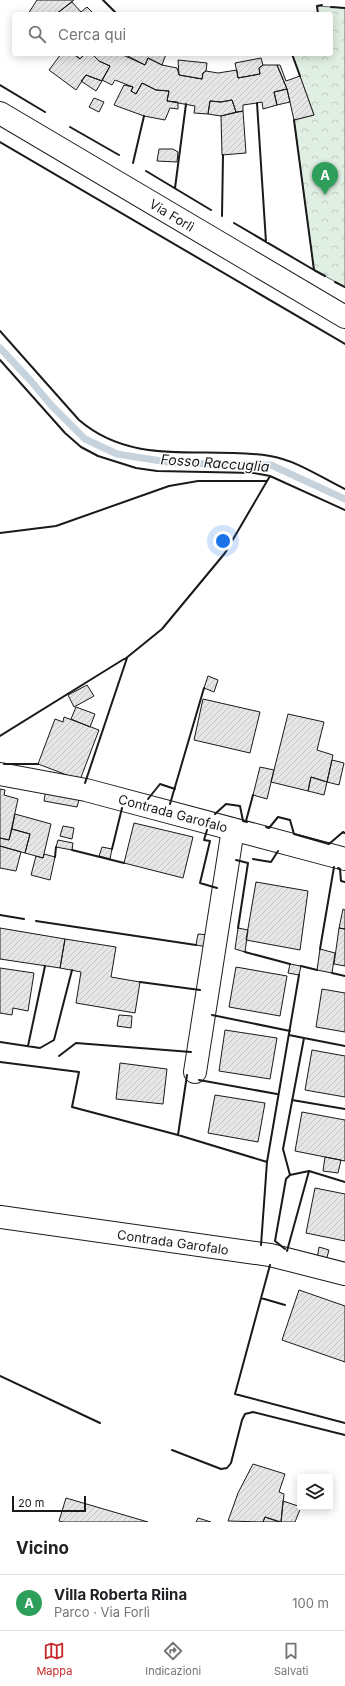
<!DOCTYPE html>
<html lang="it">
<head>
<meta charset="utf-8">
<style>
	body { margin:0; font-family:Inter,sans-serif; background:#f2f2f2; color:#202124 }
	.controls { position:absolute; right:12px; bottom:12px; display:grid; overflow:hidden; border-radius:4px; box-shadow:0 2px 10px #0003 }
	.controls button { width:36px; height:36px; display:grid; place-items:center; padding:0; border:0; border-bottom:1px solid #e0e0e0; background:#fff; color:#202124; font:20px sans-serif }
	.scale { position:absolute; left:12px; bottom:10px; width:74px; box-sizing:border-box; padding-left:4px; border:2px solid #1a1a1a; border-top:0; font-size:11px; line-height:14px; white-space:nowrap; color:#1a1a1a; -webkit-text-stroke:3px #fff; paint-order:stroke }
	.you { position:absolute; left:223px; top:541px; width:14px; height:14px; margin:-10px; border:3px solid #fff; border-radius:50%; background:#1a73e8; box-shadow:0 0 0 6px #1a73e833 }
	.badge { display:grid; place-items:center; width:26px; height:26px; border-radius:50%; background:#c62828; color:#fff; font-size:13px; font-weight:700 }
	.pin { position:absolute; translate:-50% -33px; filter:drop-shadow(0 1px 2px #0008) }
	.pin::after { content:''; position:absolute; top:21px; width:14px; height:12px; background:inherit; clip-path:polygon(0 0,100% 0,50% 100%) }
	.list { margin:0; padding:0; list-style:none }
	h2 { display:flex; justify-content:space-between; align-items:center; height:52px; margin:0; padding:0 16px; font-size:17px }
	h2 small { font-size:13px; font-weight:400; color:#757577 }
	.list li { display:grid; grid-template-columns:26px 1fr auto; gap:12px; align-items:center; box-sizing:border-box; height:56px; padding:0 16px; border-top:1px solid #e0e0e0 }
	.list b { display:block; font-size:15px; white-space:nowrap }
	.list p { margin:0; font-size:13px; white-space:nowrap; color:#757577 }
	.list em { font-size:13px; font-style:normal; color:#757577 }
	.icon { flex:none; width:22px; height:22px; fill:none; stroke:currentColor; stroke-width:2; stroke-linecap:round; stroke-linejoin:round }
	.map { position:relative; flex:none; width:345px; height:1522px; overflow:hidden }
	.search { position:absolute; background:#fff; box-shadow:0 2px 10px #0003; left:12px; right:12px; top:12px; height:44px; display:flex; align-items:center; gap:10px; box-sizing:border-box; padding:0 14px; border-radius:4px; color:#757577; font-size:15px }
	.sheet { height:108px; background:#fff }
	nav { display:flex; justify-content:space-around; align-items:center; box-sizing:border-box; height:56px; border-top:1px solid #e0e0e0; background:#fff; font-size:11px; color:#757577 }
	nav a { display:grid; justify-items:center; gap:2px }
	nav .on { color:#c62828 }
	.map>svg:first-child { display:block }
	.park { fill:url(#park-crowns); stroke:#6a6a6a }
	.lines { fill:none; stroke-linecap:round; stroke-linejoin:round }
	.stream { stroke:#c6d2dc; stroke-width:7 }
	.building { fill:url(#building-hatch); stroke:#1a1a1a }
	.minor-casing { stroke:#1a1a1a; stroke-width:24 }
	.minor { stroke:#fff; stroke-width:22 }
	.wall { stroke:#1a1a1a; stroke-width:2 }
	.labels { text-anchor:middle; stroke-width:3; stroke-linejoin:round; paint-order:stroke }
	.street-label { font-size:13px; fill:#1a1a1a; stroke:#fff }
	.water-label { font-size:14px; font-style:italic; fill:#1a1a1a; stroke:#fff }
</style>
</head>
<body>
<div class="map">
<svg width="345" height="1522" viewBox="0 0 345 1522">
	<defs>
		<pattern id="park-crowns" width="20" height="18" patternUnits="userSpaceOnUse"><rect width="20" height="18" fill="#e0efe3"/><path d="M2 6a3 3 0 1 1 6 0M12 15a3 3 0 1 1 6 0" fill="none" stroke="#c0ccc2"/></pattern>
		<pattern id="building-hatch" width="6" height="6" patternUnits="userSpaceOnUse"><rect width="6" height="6" fill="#e6e6e6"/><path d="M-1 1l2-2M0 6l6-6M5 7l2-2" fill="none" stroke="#c5c5c5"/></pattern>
	</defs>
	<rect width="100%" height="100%" fill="#fff"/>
	<path class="park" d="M317 6 345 8V287L314 270 294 120 314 115 292 54H331V14H318Z"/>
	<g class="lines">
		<path class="stream" d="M0 348 30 380 52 406 85 439 117 454 174 463 271 465 345 499"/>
	</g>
	<path class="building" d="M37 0H74L56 14H28Z
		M72 2 81 12 78 14H56Z
		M87 7 94 14H78L81 12Z
		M61 54H76L75 55 80 59 85 54H92L99 61 110 66 102 81 86 75 76 90 49 70Z
		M76 54H85L80 59 75 55Z
		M92 54H124L145 65 148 58 162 65 177 68 179 75 202 79 203 73 206 71 218 73 237 70 238 78 260 74 259 68 263 65H277L287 89 274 92 277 105 263 109 262 102 257 103 243 105V111L236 112 232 100 221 102 210 101 208 114 194 113 195 106 167 101 169 91 156 90 142 83 136 94 131 91 133 87 115 80 112 85 102 80 110 66 99 61Z
		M166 54 162 65 148 58 145 65 123 55Z
		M261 58 263 65 259 68 260 74 238 78 235 63Z
		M178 60 207 63 206 71 203 73 202 79 179 75Z
		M277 65H280L286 81 300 76 314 115 294 120 287 89Z
		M86 75 102 81 96 91 81 81Z
		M142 83 156 90 169 91 167 101 178 102V109L170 108 165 120 144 116 114 105 124 85 133 87 131 91 136 94Z
		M287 89 290 102 277 105 274 92Z
		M94 98 104 102 99 112 89 107Z
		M232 100 236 112 221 116 208 114 210 101 221 102Z
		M243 111 246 153 222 155 221 116Z
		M159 149H173L178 152 177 162 157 161Z
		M208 676 218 680 214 692 204 688Z
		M87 685 94 696 74 707 68 695Z
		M203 699 260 712 250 753 194 740Z
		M76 707 95 714 90 727 71 719Z
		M288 714 324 722 317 750 333 755 327 782 311 777 308 791 271 782Z
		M64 717 99 730 80 780 38 764 55 719 63 722Z
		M332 760 344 763 339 785 327 782Z
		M260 767 274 770 267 799 253 795Z
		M311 777 327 782 324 795 308 791Z
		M0 789 5 790 4 795 18 799 9 840 0 838Z
		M46 789 80 796 77 807 44 801Z
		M15 814 51 824 43 858 25 853 30 834 12 829Z
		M134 823 193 837 183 878 124 863Z
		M63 826 74 828 72 839 60 836Z
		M12 829 30 834 25 853 0 846V838L9 840Z
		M58 840 73 843 72 850 56 847Z
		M0 846 21 852 16 871 0 868Z
		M102 847 112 849 110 859 99 856Z
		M44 854 55 857 50 880 31 875 36 856 43 858Z
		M256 882 308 891 300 950 246 940Z
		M343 909 345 910V929L339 928Z
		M0 928 65 939 60 968 0 959Z
		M238 928 248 930 245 952 235 949Z
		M339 928 345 929V966L334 964Z
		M198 934 209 935 208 947 196 945Z
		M65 939 116 947 111 977 140 982 135 1013 76 1003 81 972 60 968Z
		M320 949 335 953 332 973 317 970Z
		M290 964 301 966 299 975 288 973Z
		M236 967 287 976 280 1016 229 1007Z
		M0 968 34 973 28 1011 13 1008 12 1015 0 1013Z
		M322 989 345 993V1032L316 1027Z
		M119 1015 132 1016 131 1028 117 1026Z
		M225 1030 277 1038 270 1079 219 1071Z
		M312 1050 345 1056V1097L305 1090Z
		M120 1063 167 1069 163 1104 116 1099Z
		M215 1095 265 1103 258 1142 208 1133Z
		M302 1112 345 1120V1161L295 1151Z
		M325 1157 341 1160 338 1173 323 1171Z
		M315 1188 345 1194V1241L306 1233Z
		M319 1247 329 1250 326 1261 317 1259Z
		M299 1290 345 1306V1362L282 1340Z
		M253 1464 285 1474 279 1492 284 1494 281 1522 265 1517 263 1522 228 1521 238 1493Z
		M66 1498 148 1522H63L59 1521Z
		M283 1501 301 1507 295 1522H281Z
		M265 1517 279 1522H263Z
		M198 1518 211 1522H196Z"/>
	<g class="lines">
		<defs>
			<path id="minor" d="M0 113 345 317
				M0 774 86 790 345 859
				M195 1072 233 829
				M0 1217 270 1255 345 1274"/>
		</defs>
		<use href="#minor" class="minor-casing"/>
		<use href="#minor" class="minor"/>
		<path class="wall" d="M103 0 117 14
			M331 7 345 8
			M318 14 317 6 322 5
			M292 54 300 76
			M0 85 45 112
			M257 103 266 242
			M70 127 119 155
			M0 142 345 344
			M133 163 144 116
			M146 171 211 210
			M175 188 186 104
			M222 216 223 155
			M234 223 314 270 294 120
			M314 270 325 276
			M335 282 345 287
			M0 331 79 420C135 468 203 445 270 456 296 460 322 478 345 489
			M0 360 65 433 81 447 98 456 136 468 157 471 254 473 270 476 345 510
			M0 533 56 526 169 486 198 481H267
			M125 659 162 629 225 553 270 476
			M0 736 124 659
			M4 764H38
			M85 783 127 658
			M148 799 160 784 175 789
			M170 804 204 688
			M215 814 226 804 240 806 243 821 247 822
			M246 821 253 795
			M266 827 269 828 278 817 290 820 294 834 329 844 343 832 345 833
			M207 830 204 840 210 841 200 883 217 888
			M112 849 122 808
			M72 850 124 863
			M55 857 56 847
			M253 859 271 862 278 851
			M236 860 248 863 238 928
			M338 868 340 869 341 881 345 882
			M0 915 24 919
			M36 921 196 945
			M320 949 334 867
			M245 952 290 964
			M301 966 317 970
			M332 973 345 976
			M140 982 200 990
			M212 1015 290 1031
			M289 1035 304 1038
			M0 1042 40 1048 54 1040 72 970
			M28 1046 45 966
			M59 1056 76 1043 191 1052
			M0 1062 79 1072 72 1107 178 1135 187 1075
			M199 1080 277 1094
			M292 1100 345 1109
			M178 1135 267 1162 299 975
			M290 1175 283 1149 304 1038 345 1046
			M261 1245 267 1162
			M285 1249 275 1241 286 1179 290 1175 309 1171
			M287 1251 309 1171 345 1182
			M270 1265 235 1394 345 1423
			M261 1298 285 1305
			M0 1376 100 1423
			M172 1450 221 1469 227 1468 231 1463 242 1420 245 1414 253 1412 345 1435"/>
	</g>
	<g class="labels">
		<g class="street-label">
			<text transform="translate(172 215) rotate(31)" y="5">Via Forlì</text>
			<text transform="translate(173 813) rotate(15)" y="5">Contrada Garofalo</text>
			<text transform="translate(173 1242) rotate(8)" y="5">Contrada Garofalo</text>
		</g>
		<g class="water-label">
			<text transform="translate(215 463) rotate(4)" y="5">Fosso Raccuglia</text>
		</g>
	</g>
</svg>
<div class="controls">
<button><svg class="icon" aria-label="layers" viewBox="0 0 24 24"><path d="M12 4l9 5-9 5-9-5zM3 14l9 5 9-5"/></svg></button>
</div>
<div class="scale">20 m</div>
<div class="you"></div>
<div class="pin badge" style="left:325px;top:195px;background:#2e9e5b">A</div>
<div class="search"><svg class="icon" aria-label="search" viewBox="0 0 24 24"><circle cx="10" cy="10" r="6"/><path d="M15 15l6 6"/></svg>Cerca qui</div>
</div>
<section class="sheet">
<h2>Vicino<small></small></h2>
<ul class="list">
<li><span class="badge" style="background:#2e9e5b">A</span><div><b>Villa Roberta Riina</b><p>Parco · Via Forlì</p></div><em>100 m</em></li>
</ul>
</section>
<nav>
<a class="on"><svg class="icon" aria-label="map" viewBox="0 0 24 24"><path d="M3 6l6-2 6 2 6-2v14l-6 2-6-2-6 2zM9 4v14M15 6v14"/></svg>Mappa</a>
<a><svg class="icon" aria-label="directions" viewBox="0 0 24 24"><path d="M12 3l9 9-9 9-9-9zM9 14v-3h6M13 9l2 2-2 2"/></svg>Indicazioni</a>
<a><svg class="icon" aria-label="saved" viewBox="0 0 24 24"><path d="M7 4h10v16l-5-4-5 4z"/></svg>Salvati</a>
</nav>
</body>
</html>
